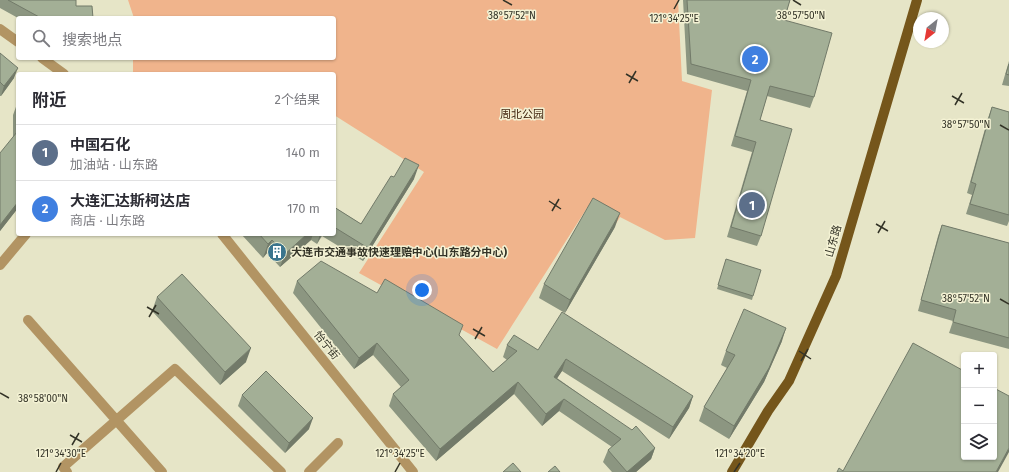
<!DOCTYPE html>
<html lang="zh">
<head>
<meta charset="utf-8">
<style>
	body { margin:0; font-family:"Fira Sans","Noto Sans SC",sans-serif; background:#f2f2f3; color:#2b2b33 }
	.controls { position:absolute; right:12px; bottom:12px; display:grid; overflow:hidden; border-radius:4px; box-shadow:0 1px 3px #0004 }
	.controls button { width:36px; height:36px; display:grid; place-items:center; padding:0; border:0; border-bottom:1px solid #e1e1e2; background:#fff; color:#2b2b33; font:20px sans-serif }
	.compass { position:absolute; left:913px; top:12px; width:36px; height:36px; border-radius:50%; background:#fff; box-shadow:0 1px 3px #0004; rotate:211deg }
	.you { position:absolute; left:422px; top:290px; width:14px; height:14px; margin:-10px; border:3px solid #fff; border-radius:50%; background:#1a73e8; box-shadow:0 0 0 6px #1a73e833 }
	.badge { display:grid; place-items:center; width:26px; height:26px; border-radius:50%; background:#7c3aed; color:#fff; font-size:13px; font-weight:700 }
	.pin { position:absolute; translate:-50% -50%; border:2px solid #fff; box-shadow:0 1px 4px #0006 }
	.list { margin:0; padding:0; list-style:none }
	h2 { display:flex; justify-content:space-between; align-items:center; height:52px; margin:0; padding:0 16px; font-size:17px }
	h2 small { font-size:13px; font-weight:400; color:#7c7c81 }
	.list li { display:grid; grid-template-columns:26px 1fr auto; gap:12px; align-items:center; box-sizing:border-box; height:56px; padding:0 16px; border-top:1px solid #e1e1e2 }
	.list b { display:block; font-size:15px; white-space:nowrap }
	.list p { margin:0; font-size:13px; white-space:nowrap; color:#7c7c81 }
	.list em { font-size:13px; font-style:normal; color:#7c7c81 }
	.icon { flex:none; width:22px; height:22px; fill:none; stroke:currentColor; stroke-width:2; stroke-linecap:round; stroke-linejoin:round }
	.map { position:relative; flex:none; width:1009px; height:472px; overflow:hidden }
	.search { position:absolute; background:#fff; box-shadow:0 1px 3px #0004; left:16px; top:16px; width:320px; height:44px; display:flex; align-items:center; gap:10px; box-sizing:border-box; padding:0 14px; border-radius:4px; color:#7c7c81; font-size:15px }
	.panel { position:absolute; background:#fff; box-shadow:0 1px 3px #0004; left:16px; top:72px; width:320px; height:164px; border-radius:4px }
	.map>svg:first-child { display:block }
	.green { fill:#f0b48c }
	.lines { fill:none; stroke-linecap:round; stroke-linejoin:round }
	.minor { stroke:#b29463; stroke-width:10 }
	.major { stroke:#75561b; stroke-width:10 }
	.wall { fill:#8c9681 }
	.shaded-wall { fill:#727a69 }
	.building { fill:#a3af96; stroke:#727a69 }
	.ticks { fill:none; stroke:#333327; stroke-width:1.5 }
	.labels { text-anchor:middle; stroke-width:3; stroke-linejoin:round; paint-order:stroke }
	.park-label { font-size:11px; fill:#41240e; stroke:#f4f2d4 }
	.street-label { font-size:11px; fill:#333327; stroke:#f4f2d4 }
	.poi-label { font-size:11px; font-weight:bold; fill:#333327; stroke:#f4f2d4; text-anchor:start }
	.ticks-label { font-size:10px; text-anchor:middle; fill:#333327; stroke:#f4f2d4; stroke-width:3; stroke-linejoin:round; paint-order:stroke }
</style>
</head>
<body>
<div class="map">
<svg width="1009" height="472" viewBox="0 0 1009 472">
	<rect width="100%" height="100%" fill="#e6e5c7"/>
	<path class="green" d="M128 0H678L682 81 712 90 695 238 665 240 620 217 615 225 587 208 497 349 359 273 424 172 334 115V74H133V58H334V18H134Z"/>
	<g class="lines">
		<path class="minor" d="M0 29 18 42
			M42 58 64 74
			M222 234 413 472
			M0 265 26 234
			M28 320 162 472
			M67 472 63 467 175 369 281 472
			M309 472 338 443"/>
		<path class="major" d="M732 472 768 411 789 381 836 276 917 0"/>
	</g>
	<path class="wall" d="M0 0H76V6L93 18H18L0 8Z
		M683 0H790L784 20 814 97 810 108 767 96 760 120 761 236 757 246 727 237 752 152 731 146 747 91 687 74Z
		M0 53 14 78 1 96H0Z
		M1009 61V86L1002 85Z
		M17 104H18V208L0 231V154L13 137V115Z
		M992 107 1009 112V221L1007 226 966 214 972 195 967 193 988 118Z
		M394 177 414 179 363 261 322 236 317 244 311 240 280 267 267 253 263 258 241 234H334V207L361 224Z
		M942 225 1009 243V349L949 333 953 321 918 311 938 236Z
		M615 227 565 313 539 298 544 284Z
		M725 263 753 296 752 300 717 289Z
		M297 281 377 293 459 336 493 372 507 360 503 357 507 345 538 350 693 396 689 408 669 439 562 371 557 378 655 448 651 459 636 472H612L603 462 608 450 612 447 559 411 542 426 514 394 436 461 389 406 393 394 401 387 373 355 354 369 293 293Z
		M157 297 246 362 220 385 152 311Z
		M782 341 764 382 729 439 699 421 704 407 727 368 721 365 726 351Z
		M242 395 309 429 285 453 238 406Z"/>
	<path class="shaded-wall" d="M18 68 14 78 1 96 4 86Z
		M419 165 414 179 363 261 368 248Z
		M18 202V208L0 231V225Z
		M620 213 615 227 565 313 570 300Z
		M307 234H313L311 240 280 267 285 254Z
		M320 234H322L317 244Z
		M272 240 267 253 263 258 268 244Z
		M786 328 782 341 764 382 729 439 734 426Z
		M377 343 373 355 354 369 359 358Z
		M251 348 246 362 220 385 225 372Z
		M566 359 562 371 550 389 554 377Z
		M518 382 514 394 436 461 440 449Z
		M693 396 689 408 669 439 673 427Z
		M564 399 559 411 542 426 546 414Z
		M313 418 309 429 285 453 289 443Z
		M655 448 651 459 636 472H627Z
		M1009 448V452L998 472H996Z"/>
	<path class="building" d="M8 0H76V6H92L93 18H41Z
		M687 0H790L784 20 832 33 814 97 770 86 760 120 792 129 761 236 731 227 756 142 735 136 751 80 691 64Z
		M0 53 18 68 4 86 0 82Z
		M1009 64V75L1006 74Z
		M17 104H18V202L0 225V153L17 132Z
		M992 107 1009 112V215L970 204 976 184 971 182Z
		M405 158 419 165 368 248 334 227V207L361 224 391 176 394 177Z
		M593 198 620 213 570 300 544 284Z
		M942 225 1009 243V338L953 322 956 310 921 300Z
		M259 234H307L285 254 272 240 268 244Z
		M726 259 761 270 753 296 718 285Z
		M321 261 377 293 385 279 463 325 459 335 493 372 517 351 507 345 514 335 538 350 562 312 693 396 673 427 566 359 554 377 632 430 636 426 655 448 627 472 608 450 621 439 564 399 546 414 518 382 440 449 393 394 409 380 377 343 359 358 297 281Z
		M182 274 251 348 225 372 157 297Z
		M744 309 786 328 769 368 734 426 704 407 735 355 726 351Z
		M913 343 964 371V457H994V388L1009 396V448L996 472H837L839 468 843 471Z
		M266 371 313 418 289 443 242 395Z
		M513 463 521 472H503Z
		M555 466 560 472H548Z"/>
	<path class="ticks" d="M503 0 512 5M793 0 801 5M674 9 679 0M626 74 638 81M629 83 636 71M952 96 964 103M955 105 962 93M1000 125 1009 130M549 201 561 209M552 211 559 199M876 224 888 231M878 233 885 221M1000 299 1009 304M147 307 159 314M149 317 156 305M473 329 485 336M475 339 482 327M799 351 811 359M801 361 808 349M0 393 9 398M70 435 82 442M72 445 79 433M56 472 61 463M395 472 400 463M734 472 740 463"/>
	<defs>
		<symbol id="building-disc" viewBox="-11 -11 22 22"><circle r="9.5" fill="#3a748d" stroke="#f4f2d4"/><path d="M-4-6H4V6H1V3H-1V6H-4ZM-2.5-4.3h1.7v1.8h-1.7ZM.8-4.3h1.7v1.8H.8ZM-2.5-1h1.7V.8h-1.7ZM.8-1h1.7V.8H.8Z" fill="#fff"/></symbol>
	</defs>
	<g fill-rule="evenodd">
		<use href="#building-disc" x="266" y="241" width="22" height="22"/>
	</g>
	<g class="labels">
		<g class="park-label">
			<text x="522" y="118">周北公园</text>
		</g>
		<g class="street-label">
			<text transform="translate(833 241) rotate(-74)" y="4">山东路</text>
			<text transform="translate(327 345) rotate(51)" y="4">怡宁街</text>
		</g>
		<g class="poi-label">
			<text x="291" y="256">大连市交通事故快速理赔中心(山东路分中心)</text>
		</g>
	</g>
	<g class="ticks-label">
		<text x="512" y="19">38°57'52"N</text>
		<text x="801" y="19">38°57'50"N</text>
		<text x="674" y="22">121°34'25"E</text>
		<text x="966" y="128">38°57'50"N</text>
		<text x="966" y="302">38°57'52"N</text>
		<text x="43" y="402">38°58'00"N</text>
		<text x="61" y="457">121°34'30"E</text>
		<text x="400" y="457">121°34'25"E</text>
		<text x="740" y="457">121°34'20"E</text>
	</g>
</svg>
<div class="controls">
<button>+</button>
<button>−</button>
<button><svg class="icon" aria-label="layers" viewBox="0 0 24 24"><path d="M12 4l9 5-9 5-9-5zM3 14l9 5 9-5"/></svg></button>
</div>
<svg class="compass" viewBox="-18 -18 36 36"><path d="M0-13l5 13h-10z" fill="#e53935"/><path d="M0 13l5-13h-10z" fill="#7c7c81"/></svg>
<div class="you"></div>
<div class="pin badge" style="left:752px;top:205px;background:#5c6f8a">1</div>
<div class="pin badge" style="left:755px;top:59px;background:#3f7fe0">2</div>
<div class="search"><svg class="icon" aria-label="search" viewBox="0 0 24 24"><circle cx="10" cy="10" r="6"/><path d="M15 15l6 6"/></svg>搜索地点</div>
<section class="panel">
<h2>附近<small>2个结果</small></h2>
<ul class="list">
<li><span class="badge" style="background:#5c6f8a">1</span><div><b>中国石化</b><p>加油站 · 山东路</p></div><em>140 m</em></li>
<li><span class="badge" style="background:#3f7fe0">2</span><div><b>大连汇达斯柯达店</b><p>商店 · 山东路</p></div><em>170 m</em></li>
</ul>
</section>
</div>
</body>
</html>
